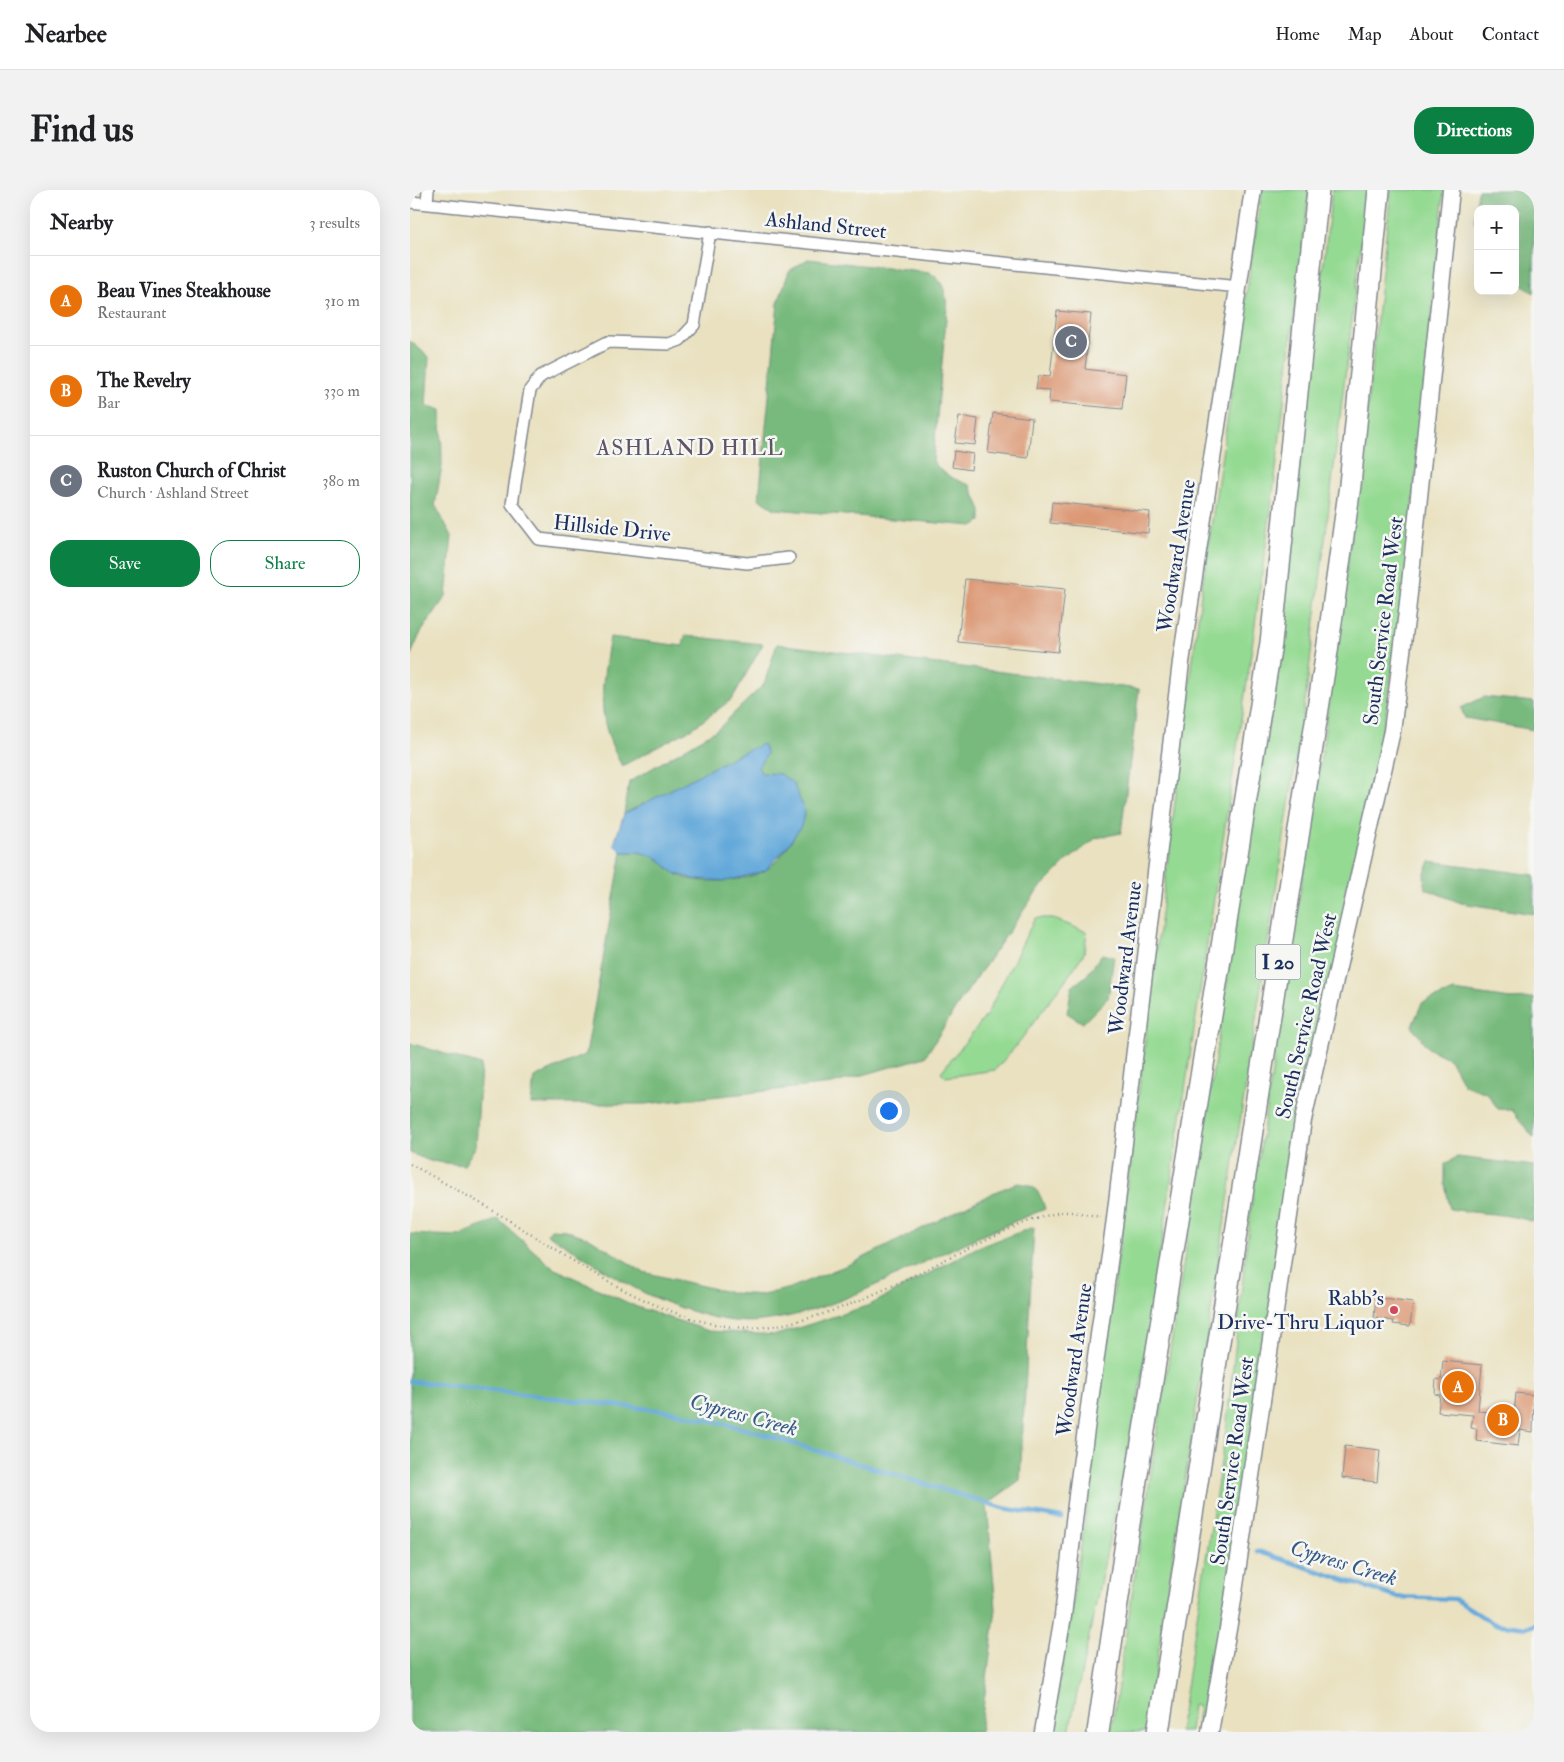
<!DOCTYPE html>
<html lang="en">
<head>
<meta charset="utf-8">
<style>
	body { margin:0; font-family:"IM FELL Double Pica",serif; background:#f2f2f2; color:#202124 }
	.controls { position:absolute; right:15px; top:15px; display:grid; overflow:hidden; border-radius:10px; box-shadow:0 5px 20px #0002 }
	.controls button { width:45px; height:45px; display:grid; place-items:center; padding:0; border:0; border-bottom:1px solid #e0e0e0; background:#fff; color:#202124; font:25px sans-serif }
	.you { position:absolute; left:478px; top:920px; width:18px; height:18px; margin:-12px; border:4px solid #fff; border-radius:50%; background:#1a73e8; box-shadow:0 0 0 8px #1a73e833 }
	.badge { display:grid; place-items:center; width:32px; height:32px; border-radius:50%; background:#0b8043; color:#fff; font-size:16px; font-weight:700 }
	.pin { position:absolute; translate:-50% -50%; border:2px solid #fff; box-shadow:0 1px 5px #0006 }
	.list { margin:0; padding:0; list-style:none }
	h2 { display:flex; justify-content:space-between; align-items:center; height:65px; margin:0; padding:0 20px; font-size:21px }
	h2 small { font-size:16px; font-weight:400; color:#757577 }
	.list li { display:grid; grid-template-columns:32px 1fr auto; gap:15px; align-items:center; box-sizing:border-box; height:90px; padding:0 20px; border-top:1px solid #e0e0e0 }
	.list b { display:block; font-size:19px; white-space:nowrap }
	.list p { margin:0; font-size:16px; white-space:nowrap; color:#757577 }
	.list em { font-size:16px; font-style:normal; color:#757577 }
	.actions { display:flex; gap:10px; padding:15px 20px }
	.actions a { flex:1; padding:11px 0; border:1px solid #0b8043; border-radius:20px; text-align:center; font-size:18px; color:#0b8043 }
	.actions .main { background:#0b8043; color:#fff }
	.map { position:relative; flex:none; width:1124px; height:1542px; overflow:hidden; border-radius:20px }
	header { display:flex; align-items:center; gap:30px; box-sizing:border-box; height:70px; padding:0 25px; background:#fff; border-bottom:1px solid #e0e0e0 }
	header strong { font-size:24px }
	nav { display:flex; gap:28px; margin-inline-start:auto; font-size:18px }
	.intro { display:flex; align-items:center; justify-content:space-between; box-sizing:border-box; height:120px; padding:0 30px }
	h1 { margin:0; font-size:35px }
	.button { padding:12px 22px; border-radius:20px; background:#0b8043; color:#fff; font-size:18px; font-weight:700 }
	main { display:flex; gap:30px; padding:0 30px }
	aside { flex:1; background:#fff; border-radius:20px; box-shadow:0 5px 20px #0002 }
	.map>svg:first-child { display:block }
	.green { fill:#95da93; stroke:#588478 }
	.forest { fill:#78ba7d; stroke:#4a746e }
	.water { fill:#64a9da; stroke:#406c9c }
	.lines { fill:none; stroke-linecap:round; stroke-linejoin:round }
	.stream { stroke:#64a9da; stroke-width:4.5 }
	.building { fill:#db9875 }
	.street-casing { stroke:#82888f; stroke-width:14 }
	.secondary-casing { stroke:#82888f; stroke-width:19 }
	.highway-casing { stroke:#82888f; stroke-width:24 }
	.path { stroke:#82888f; stroke-width:2.5; stroke-dasharray:1 4; stroke-linecap:butt }
	.street { stroke:#fff; stroke-width:11 }
	.secondary { stroke:#fff; stroke-width:16 }
	.highway { stroke:#fff; stroke-width:21 }
	.poi-dot { fill:#d1495b; stroke:#f6f6f2; stroke-width:2 }
	.labels { text-anchor:middle; stroke-width:5; stroke-linejoin:round; paint-order:stroke }
	.shield { fill:#f6f6f2; stroke:#5d6b8a; stroke-width:1 }
	.shield-label { font-size:20px; font-weight:bold; fill:#1b2f5e }
	.street-label { font-size:21px; fill:#1b2f5e; stroke:#f6f6f2 }
	.poi-label { font-size:21px; fill:#1b2f5e; stroke:#f6f6f2; text-anchor:end }
	.neighbourhood-label { font-size:22px; letter-spacing:1px; fill:#5e5466; stroke:#f6f6f2 }
	.water-label { font-size:22px; font-style:italic; fill:#355a89; stroke:#f6f6f2 }
</style>
</head>
<body>
<header>
<strong>Nearbee</strong>
<nav><a>Home</a><a>Map</a><a>About</a><a>Contact</a></nav>
</header>
<div class="intro"><h1>Find us</h1><a class="button">Directions</a></div>
<main>
<aside>
<h2>Nearby<small>3 results</small></h2>
<ul class="list">
<li><span class="badge" style="background:#e8710a">A</span><div><b>Beau Vines Steakhouse</b><p>Restaurant</p></div><em>310 m</em></li>
<li><span class="badge" style="background:#e8710a">B</span><div><b>The Revelry</b><p>Bar</p></div><em>330 m</em></li>
<li><span class="badge" style="background:#6b7280">C</span><div><b>Ruston Church of Christ</b><p>Church · Ashland Street</p></div><em>380 m</em></li>
</ul>
<div class="actions"><a class="main">Save</a><a>Share</a></div>
</aside>
<div class="map">
<svg width="1124" height="1542" viewBox="0 0 1124 1542">
	<rect width="100%" height="100%" fill="#f6f6f2"/>
	<filter id="ink" filterUnits="userSpaceOnUse"><feTurbulence type="fractalNoise" baseFrequency=".02" numOctaves="2"/><feDisplacementMap in="SourceGraphic" scale="10" xChannelSelector="R" yChannelSelector="G"/><feConvolveMatrix kernelMatrix="1 2 1 2 8 2 1 2 1" color-interpolation-filters="sRGB"/></filter>
	<filter id="wash" filterUnits="userSpaceOnUse"><feTurbulence type="fractalNoise" baseFrequency=".0096" numOctaves="4" result="noise"/><feDisplacementMap in="SourceGraphic" scale="20" xChannelSelector="R" yChannelSelector="G"/><feGaussianBlur stdDeviation="1.12" result="paint"/><feColorMatrix in="noise" values="0 0 0 0 0 0 0 0 0 0 0 0 0 0 0 0 0 1.4 0 .05"/><feComposite in="paint" operator="in"/></filter>
	<g filter="url(#wash)">
		<rect width="100%" height="100%" fill="#e9e1c0"/>
		<path class="green" d="M852 0H899L865 288 839 478 726 1222 659 1542H642L675 1330 792 397Z
			M922 0H958L896 504 736 1542H701C779 1029 866 516 922 0Z
			M981 0H1034L998 364 976 522 844 1225 794 1542H786L788 1516 783 1515 780 1542H769L816 1240 841 1017 912 562 953 257Z
			M625 728H641L677 742 674 763 660 784 606 856 585 880 536 887 531 882 576 826Z"/>
		<path class="forest" d="M1068 0H1124V103L1105 91V19H1068V41L1064 31Z
			M398 69 520 83C534 90 536 104 537 118L523 271C532 284 545 290 560 295L571 320V331L563 336 365 319 349 309 368 113 379 81Z
			M0 151 19 167 16 215 31 220 32 276 25 315 42 346 36 406 10 444 0 467Z
			M275 446 353 454 322 509 283 538 212 576C185 527 191 500 200 447L273 456Z
			M367 454 729 499 711 643 686 648 657 671 627 701 547 816 515 867 422 894 235 914H121L124 888 176 864 212 662C225 662 238 662 249 670 255 673 258 680 264 683 285 696 333 692 354 681 368 674 383 648 391 636L370 584H351L348 577 331 563 214 624 219 592 308 539 354 494Z
			M1074 507 1124 512V540L1055 528 1051 518Z
			M1020 671 1124 685V724L1051 713 1016 699 1014 686Z
			M692 764 704 767 698 808 673 833 657 823 662 797 677 785Z
			M1044 801 1100 809 1124 808V948L1102 920 1088 919 1077 903 1054 895 1040 869 1018 858 1002 836 1012 813Z
			M0 853 71 875 66 956 54 975 20 971 0 963Z
			M1047 967 1124 976V1032C1099 1023 1067 1024 1040 1019L1035 994V974Z
			M608 993C627 995 630 1003 635 1019 592 1036 552 1054 510 1074 460 1098 408 1125 351 1131 319 1135 285 1123 255 1112 213 1096 176 1066 137 1044L141 1039 156 1040 181 1049 233 1082 322 1103 353 1105 380 1098 445 1072 587 1001Z
			M88 1029 143 1078 227 1117 299 1141 366 1145 460 1115 566 1058 624 1037 610 1290 577 1314 586 1419 570 1542H0V1044L48 1046Z"/>
		<path class="water" d="M353 554 357 564 348 577 351 583 370 584 383 593 395 622 391 636 376 658 355 681 317 691 284 689 264 683 249 669 230 662H212L204 654 214 624 331 563Z"/>
		<g class="lines">
			<path class="stream" d="M0 1191 264 1222 336 1239 593 1318 652 1328
				M847 1361 986 1407 1045 1409 1084 1434 1117 1438 1124 1435"/>
		</g>
		<g id="blocks">
			<path class="building" d="M647 121 681 124 675 179 716 184 712 219 639 212 640 200 626 199 628 186 640 187Z
				M583 223 622 228 618 268 578 263Z
				M549 226 568 229 565 255 545 253Z
				M544 261 563 264 561 280 542 277Z
				M642 312 740 322 738 343 640 333Z
				M555 389 655 399 648 462 548 452Z
				M966 1107 1003 1112 1000 1136 983 1134 984 1131 964 1128Z
				M1033 1171 1072 1175 1068 1221 1104 1224 1106 1203 1124 1205 1123 1242 1110 1240 1108 1256 1066 1251 1067 1239 1061 1238 1063 1225 1028 1222 1030 1205 1025 1204 1026 1189 1031 1190Z
				M935 1256 970 1260 967 1292 932 1288Z"/>
		</g>
	</g>
	<g filter="url(#ink)">
		<use href="#blocks" fill-opacity="0" stroke="#82888f" stroke-width="1"/>
		<g class="lines">
			<defs>
				<path id="street" d="M0 12 829 97
					M17 13 18 0
					M300 42 284 135 270 150 259 154 198 152 131 186 120 200 102 314 129 349 337 373 379 368"/>
				<path id="secondary" d="M633 1542 653 1426 668 1297 705 1029 771 472 843 0
					M800 1542 822 1416 893 930 982 541 997 422 1041 0"/>
				<path id="highway" d="M688 1542 717 1346 861 453 908 0
					M748 1542 917 461 940 295 969 0"/>
			</defs>
			<use href="#street" class="street-casing"/>
			<use href="#secondary" class="secondary-casing"/>
			<use href="#highway" class="highway-casing"/>
			<path class="path" d="M0 974C31 991 62 1008 92 1026 163 1070 267 1146 354 1137 409 1131 462 1106 511 1082 546 1064 580 1046 617 1032 631 1028 643 1022 658 1022 669 1022 680 1025 691 1027"/>
			<use href="#street" class="street"/>
			<use href="#secondary" class="secondary"/>
			<use href="#highway" class="highway"/>
		</g>
	</g>
	<circle class="poi-dot" cx="984" cy="1120" r="5"/>
	<g class="labels">
		<rect class="shield" x="845.5" y="754.5" width="45" height="35" rx="4"/>
		<g class="shield-label">
			<text x="868" y="779">I 20</text>
		</g>
		<g class="street-label">
			<text transform="translate(416 35) rotate(6)" y="7">Ashland Street</text>
			<text transform="translate(202 338) rotate(6)" y="7">Hillside Drive</text>
			<text transform="translate(766 366) rotate(-81)" y="7">Woodward Avenue</text>
			<text transform="translate(973 431) rotate(-83)" y="7">South Service Road West</text>
			<text transform="translate(715 768) rotate(-83)" y="7">Woodward Avenue</text>
			<text transform="translate(896 826) rotate(-77)" y="7">South Service Road West</text>
			<text transform="translate(664 1170) rotate(-82)" y="7">Woodward Avenue</text>
			<text transform="translate(822 1271) rotate(-82)" y="7">South Service Road West</text>
		</g>
		<g class="poi-label">
			<text x="974" y="1115">Rabb's<tspan x="974" dy="24">Drive-Thru Liquor</tspan></text>
		</g>
		<g class="neighbourhood-label">
			<text x="280" y="265">ASHLAND HILL</text>
		</g>
		<g class="water-label">
			<text transform="translate(334 1224) rotate(15)" y="8">Cypress Creek</text>
			<text transform="translate(934 1372) rotate(17)" y="8">Cypress Creek</text>
		</g>
	</g>
</svg>
<div class="controls">
<button>+</button>
<button>−</button>
</div>
<div class="you"></div>
<div class="pin badge" style="left:1048px;top:1197px;background:#e8710a">A</div>
<div class="pin badge" style="left:1093px;top:1230px;background:#e8710a">B</div>
<div class="pin badge" style="left:661px;top:152px;background:#6b7280">C</div>
</div>
</main>
</body>
</html>
